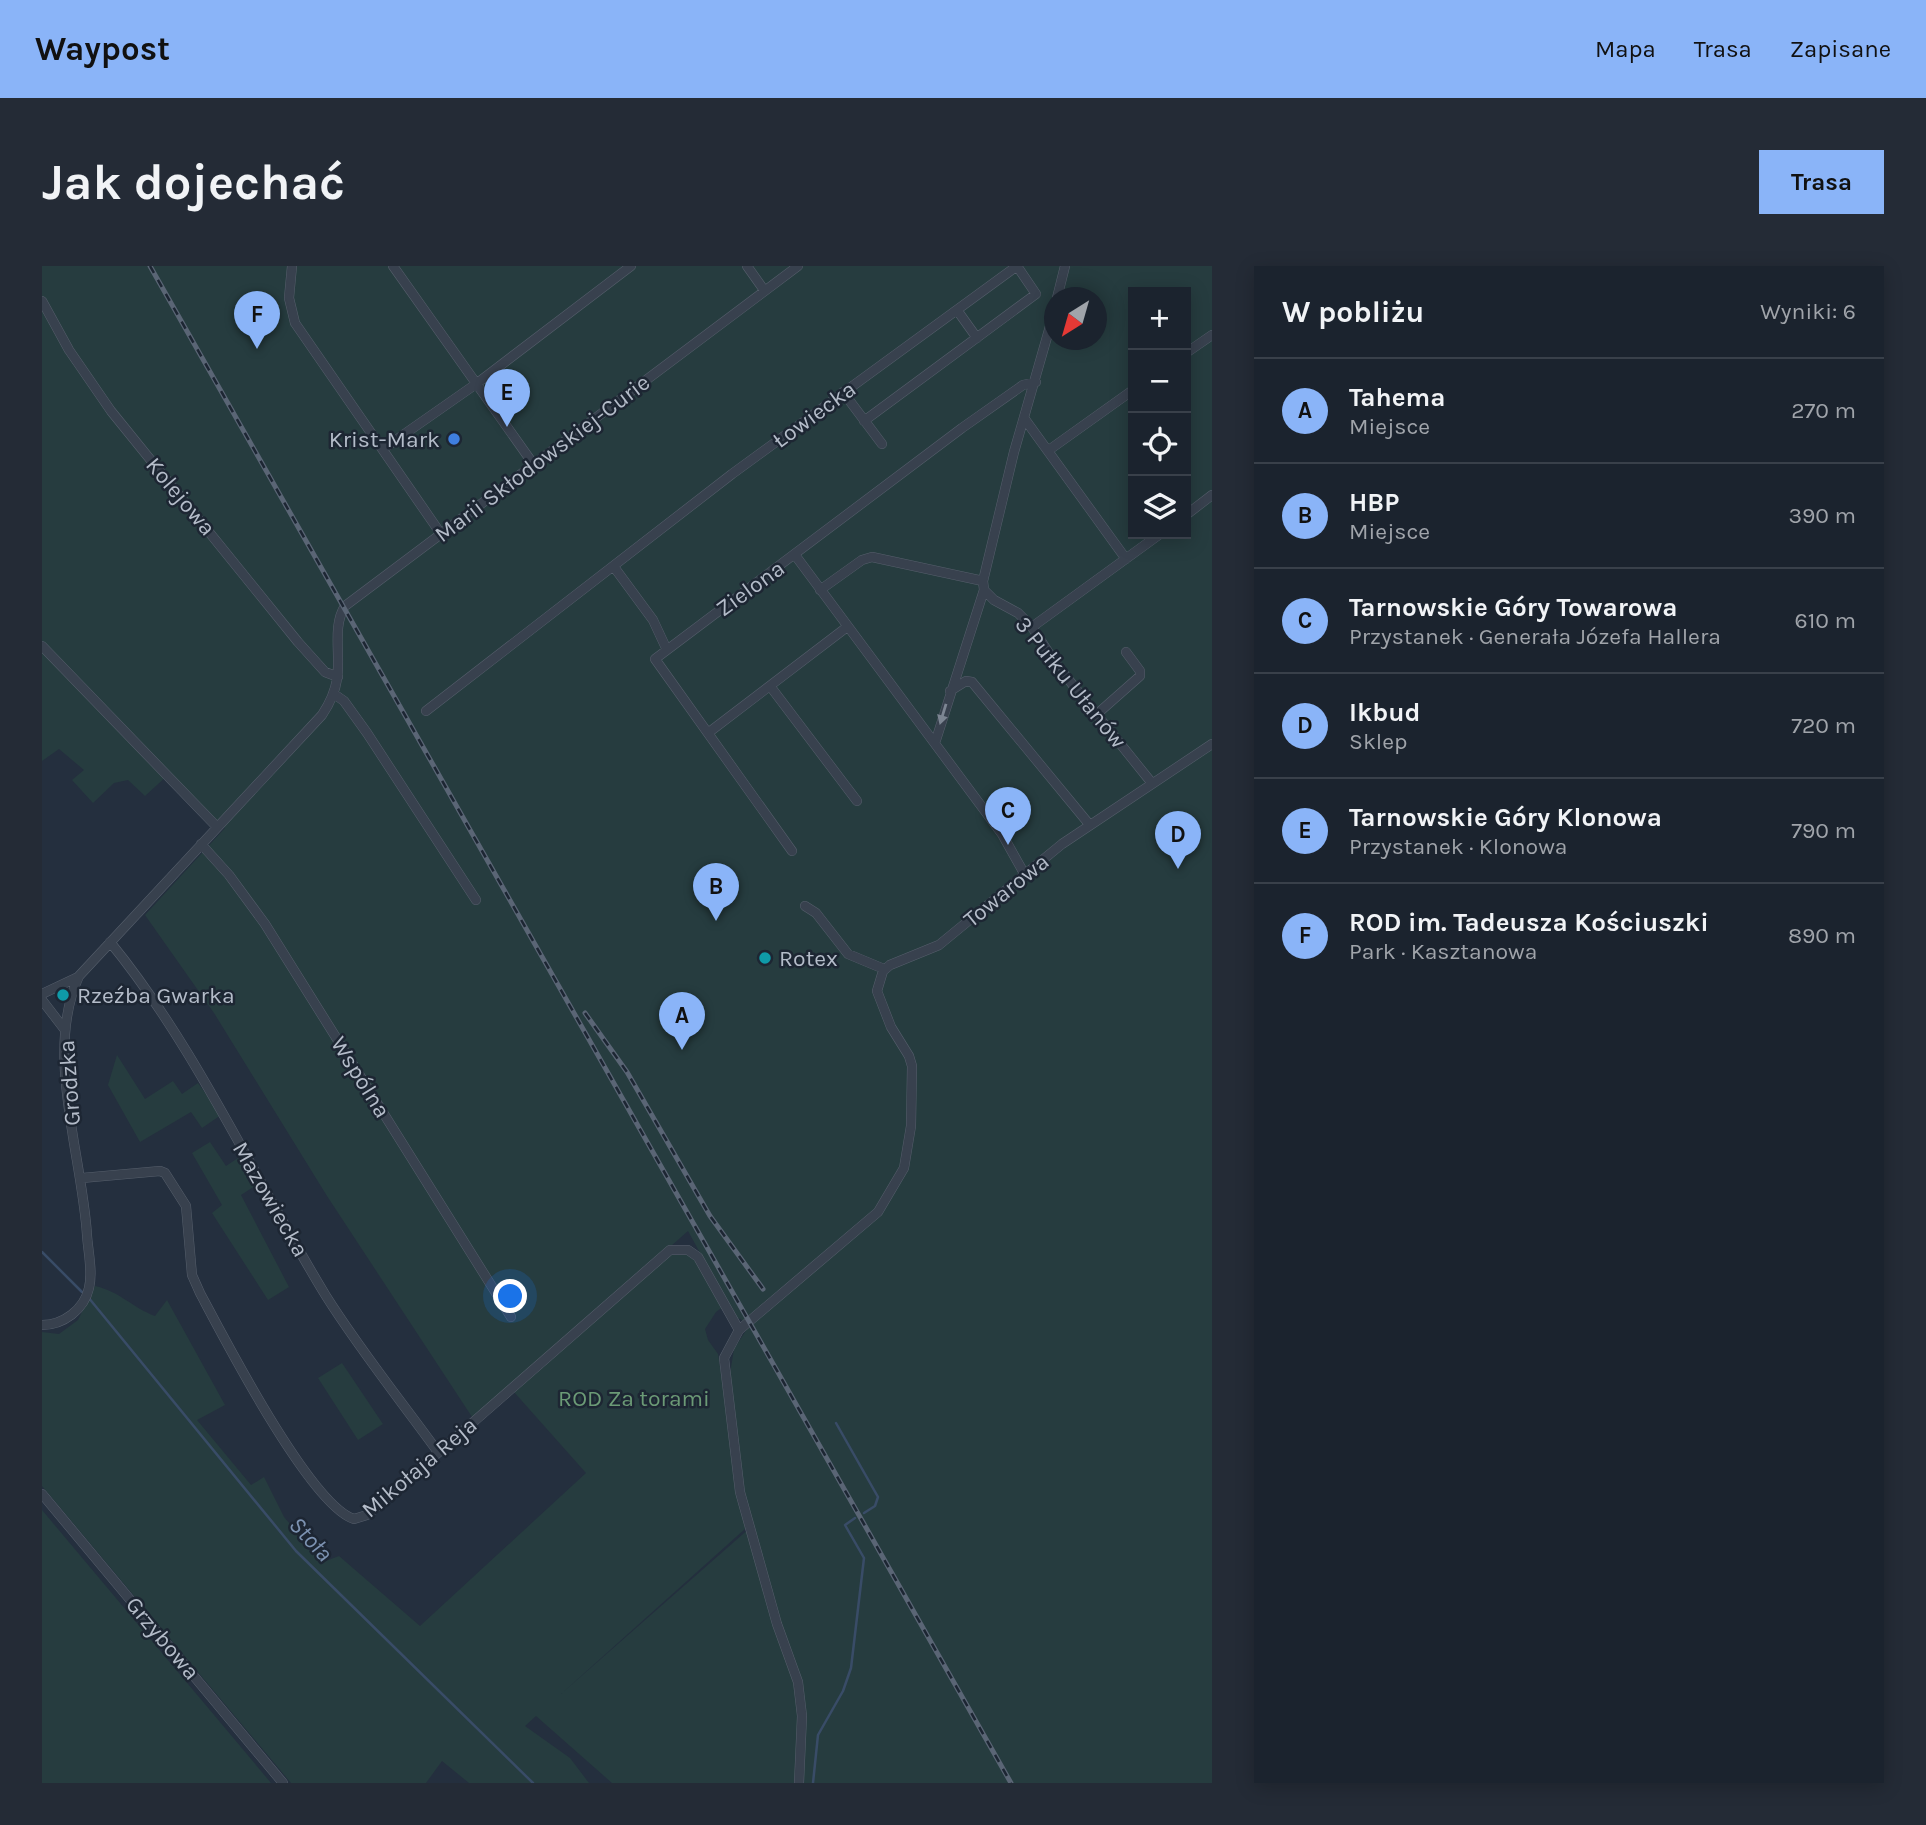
<!DOCTYPE html>
<html lang="pl">
<head>
<meta charset="utf-8">
<style>
	body { margin:0; font-family:Karla,sans-serif; background:#242b36; color:#f1f3f6 }
	.controls { position:absolute; right:21px; top:21px; display:grid; overflow:hidden; border-radius:0px; box-shadow:0 4px 18px #0003 }
	.controls button { width:63px; height:63px; display:grid; place-items:center; padding:0; border:0; border-bottom:2px solid #39404a; background:#1b232e; color:#f1f3f6; font:35px sans-serif }
	.compass { position:absolute; left:1002px; top:21px; width:63px; height:63px; border-radius:50%; background:#1b232e; box-shadow:0 4px 18px #0003; rotate:217deg }
	.you { position:absolute; left:469px; top:1031px; width:24px; height:24px; margin:-18px; border:5px solid #fff; border-radius:50%; background:#1a73e8; box-shadow:0 0 0 10px #1a73e833 }
	.badge { display:grid; place-items:center; width:46px; height:46px; border-radius:50%; background:#8ab4f8; color:#111; font-size:23px; font-weight:700 }
	.pin { position:absolute; translate:-50% -58px; filter:drop-shadow(0 2px 4px #0008) }
	.pin::after { content:''; position:absolute; top:37px; width:24px; height:21px; background:inherit; clip-path:polygon(0 0,100% 0,50% 100%) }
	.list { margin:0; padding:0; list-style:none }
	h2 { display:flex; justify-content:space-between; align-items:center; height:91px; margin:0; padding:0 28px; font-size:30px }
	h2 small { font-size:23px; font-weight:400; color:#a0a4aa }
	.list li { display:grid; grid-template-columns:46px 1fr auto; gap:21px; align-items:center; box-sizing:border-box; height:105px; padding:0 28px; border-top:2px solid #39404a }
	.list b { display:block; font-size:26px; white-space:nowrap }
	.list p { margin:0; font-size:23px; white-space:nowrap; color:#a0a4aa }
	.list em { font-size:23px; font-style:normal; color:#a0a4aa }
	.icon { flex:none; width:38px; height:38px; fill:none; stroke:currentColor; stroke-width:2; stroke-linecap:round; stroke-linejoin:round }
	.map { position:relative; flex:none; width:1170px; height:1517px; overflow:hidden; border-radius:0px }
	header { display:flex; align-items:center; gap:42px; box-sizing:border-box; height:98px; padding:0 35px; background:#8ab4f8; color:#111 }
	header strong { font-size:33px }
	nav { display:flex; gap:38px; margin-inline-start:auto; font-size:24px }
	.intro { display:flex; align-items:center; justify-content:space-between; box-sizing:border-box; height:168px; padding:0 42px }
	h1 { margin:0; font-size:49px }
	.button { padding:18px 32px; border-radius:0px; background:#8ab4f8; color:#111; font-size:24px; font-weight:700 }
	main { display:flex; gap:42px; padding:0 42px }
	aside { flex:1; background:#1b232e; border-radius:0px; box-shadow:0 4px 18px #0003 }
	.map>svg:first-child { display:block }
	.green { fill:#263c3f; fill-rule:evenodd }
	.lines { fill:none; stroke-linecap:round; stroke-linejoin:round }
	.stream { stroke:#394c67; stroke-width:2.5 }
	.minor-casing { stroke:#565f6c; stroke-width:10 }
	.minor { stroke:#38414e; stroke-width:9 }
	.rail-casing { stroke:#5a6575; stroke-width:5 }
	.rail { stroke:#1d2633; stroke-width:2.5; stroke-dasharray:8; stroke-linecap:butt }
	.oneway { fill:#7c8592 }
	.shop-dot { fill:#3f7fe0; stroke:#1d2633; stroke-width:2.5 }
	.culture-dot { fill:#0f9aa8; stroke:#1d2633; stroke-width:2.5 }
	.labels { text-anchor:middle; stroke-width:5; stroke-linejoin:round; paint-order:stroke }
	.street-label { font-size:23px; fill:#b4bcc9; stroke:#1d2633 }
	.poi-label { font-size:23px; fill:#b4bcc9; stroke:#1d2633; text-anchor:start }
	.park-label { font-size:23px; fill:#6b9a76; stroke:#1d2633 }
	.water-label { font-size:24px; font-style:italic; fill:#7c92b1; stroke:#1d2633 }
</style>
</head>
<body>
<header>
<strong>Waypost</strong>
<nav><a>Mapa</a><a>Trasa</a><a>Zapisane</a></nav>
</header>
<div class="intro"><h1>Jak dojechać</h1><a class="button">Trasa</a></div>
<main>
<div class="map">
<svg width="1170" height="1517" viewBox="0 0 1170 1517">
	<rect width="100%" height="100%" fill="#242f3e"/>
	<path class="green" d="M0 0H1170V1517H570L494 1450 483 1460 528 1492 547 1517H427L400 1495 384 1517H249L0 1220V1066L17 1068 36 1054 53 1020C77 1025 91 1042 113 1050L125 1034 183 1139 155 1154 209 1219 222 1211 242 1251 281 1296 297 1290 378 1360 544 1207 472 1126 622 991 639 985 651 991 682 1040 674 1046 663 1063 666 1074 676 1088 704 1262 519 1428 709 1261 685 1126 692 1083 705 1063 699 1053 694 1052 646 965 432 1154 285 930 172 747 103 649 183 562 127 508 103 530 86 514 72 517 51 537 30 514 42 504 17 483 0 495ZM1091 26H1144V268H1091ZM1013 32H1055V74H1013Z
		M75 789 103 833 131 815 140 828 156 817 179 849 160 862 149 846 98 876 66 819Z
		M168 876 184 900 202 888 219 916 199 929 247 1021 226 1034 170 947 180 939 150 887Z
		M300 1097 341 1158 316 1174 276 1112Z
		M0 1244 229 1517H0Z"/>
	<g class="lines">
		<path class="stream" d="M0 986 40 1026
			M46 1031 254 1285 491 1517
			M794 1157 836 1231 833 1240 822 1247
			M771 1517 776 1469 801 1425 809 1402 822 1292 803 1259 813 1252"/>
		<defs>
			<path id="minor" d="M250 0 247 32 253 57 399 268
				M351 0 492 199
				M705 0 722 24
				M1015 32 1023 0
				M0 35 27 84 69 145 256 376 283 406 296 411
				M915 44 935 72
				M1144 87 1170 69
				M801 126 840 178
				M982 152 1084 293
				M822 155 994 28 975 0
				M341 183 434 118 589 0
				M1007 184 1091 124
				M1144 249 1170 229
				M753 289 960 568 983 609
				M572 301 611 354 625 384
				M778 324 820 294 830 291 941 315
				M942 324 952 334 976 347 990 361 1014 398 1109 516
				M990 361 1118 268
				M0 380 175 561
				M728 420 815 535
				M908 425 924 415 930 416 1047 558
				M292 428 302 435 325 467 434 634
				M384 445 690 208 975 0
				M1055 448 1098 410V405L1084 386
				M666 467 805 361
				M893 477 942 324 941 315 972 186 1013 43
				M159 578 187 609 223 658 469 1051
				M750 585 613 393 920 162 981 119 994 116
				M763 640 774 647 806 688 842 703
				M68 676C154 781 213 914 284 1030 318 1084 359 1135 396 1186
				M0 728 36 711
				M0 734 23 764
				M40 912 118 905 123 907 144 940 150 1009 158 1027C182 1072 268 1239 312 1253L325 1249 628 984H646L656 991 697 1064
				M0 1059C21 1059 42 1044 47 1022 51 1006 46 985 45 969 40 888 2 786 37 710L280 449C288 437 293 427 295 413 299 390 290 360 303 340L756 0
				M0 1228 241 1517
				M757 1517 760 1450 756 1416 735 1358 698 1226 682 1092 697 1064 836 946 862 902 869 860 870 800 867 790 849 761 835 725 841 705 848 699 897 679 1020 578 1170 478"/>
		</defs>
		<use href="#minor" class="minor-casing"/>
		<use href="#minor" class="minor"/>
		<defs>
			<path id="rail" d="M108 0 969 1517
				M543 747 585 806 668 950 721 1023"/>
		</defs>
		<use href="#rail" class="rail-casing"/>
		<use href="#rail" class="rail"/>
	</g>
	<defs><path id="oneway-solid" d="M-6-.8H1V-3.2L6.5 0L1 3.2V.8H-6Z" transform="scale(1.75)"/></defs>
	<use class="oneway" href="#oneway-solid" transform="translate(901 448) rotate(107)"/>
	<circle class="shop-dot" cx="412" cy="173" r="7"/>
	<g class="culture-dot">
		<circle cx="723" cy="692" r="7"/>
		<circle cx="21" cy="729" r="7"/>
	</g>
	<g class="labels">
		<g class="street-label">
			<text transform="translate(772 148) rotate(-36)" y="8">Łowiecka</text>
			<text transform="translate(500 192) rotate(-37)" y="8">Marii Skłodowskiej-Curie</text>
			<text transform="translate(139 230) rotate(50)" y="8">Kolejowa</text>
			<text transform="translate(708 322) rotate(-36)" y="8">Zielona</text>
			<text transform="translate(1029 416) rotate(51)" y="8">3 Pułku Ułanów</text>
			<text transform="translate(964 624) rotate(-39)" y="8">Towarowa</text>
			<text transform="translate(319 811) rotate(58)" y="8">Wspólna</text>
			<text transform="translate(27 817) rotate(-94)" y="8">Grodzka</text>
			<text transform="translate(229 933) rotate(60)" y="8">Mazowiecka</text>
			<text transform="translate(377 1201) rotate(-40)" y="8">Mikołaja Reja</text>
			<text transform="translate(121 1372) rotate(50)" y="8">Grzybowa</text>
		</g>
		<g class="poi-label">
			<text x="398" y="181" text-anchor="end">Krist-Mark</text>
			<text x="737" y="700">Rotex</text>
			<text x="35" y="737">Rzeźba Gwarka</text>
		</g>
		<g class="park-label">
			<text x="592" y="1140">ROD Za torami</text>
		</g>
		<g class="water-label">
			<text transform="translate(269 1273) rotate(47)" y="8">Stoła</text>
		</g>
	</g>
</svg>
<div class="controls">
<button>+</button>
<button>−</button>
<button><svg class="icon" aria-label="locate" viewBox="0 0 24 24"><circle cx="12" cy="12" r="6"/><path d="M12 2v4M12 18v4M2 12h4M18 12h4"/></svg></button>
<button><svg class="icon" aria-label="layers" viewBox="0 0 24 24"><path d="M12 4l9 5-9 5-9-5zM3 14l9 5 9-5"/></svg></button>
</div>
<svg class="compass" viewBox="-18 -18 36 36"><path d="M0-13l5 13h-10z" fill="#e53935"/><path d="M0 13l5-13h-10z" fill="#a0a4aa"/></svg>
<div class="you"></div>
<div class="pin badge" style="left:640px;top:784px">A</div>
<div class="pin badge" style="left:674px;top:655px">B</div>
<div class="pin badge" style="left:966px;top:579px">C</div>
<div class="pin badge" style="left:1136px;top:603px">D</div>
<div class="pin badge" style="left:465px;top:161px">E</div>
<div class="pin badge" style="left:215px;top:83px">F</div>
</div>
<aside>
<h2>W pobliżu<small>Wyniki: 6</small></h2>
<ul class="list">
<li><span class="badge">A</span><div><b>Tahema</b><p>Miejsce</p></div><em>270 m</em></li>
<li><span class="badge">B</span><div><b>HBP</b><p>Miejsce</p></div><em>390 m</em></li>
<li><span class="badge">C</span><div><b>Tarnowskie Góry Towarowa</b><p>Przystanek · Generała Józefa Hallera</p></div><em>610 m</em></li>
<li><span class="badge">D</span><div><b>Ikbud</b><p>Sklep</p></div><em>720 m</em></li>
<li><span class="badge">E</span><div><b>Tarnowskie Góry Klonowa</b><p>Przystanek · Klonowa</p></div><em>790 m</em></li>
<li><span class="badge">F</span><div><b>ROD im. Tadeusza Kościuszki</b><p>Park · Kasztanowa</p></div><em>890 m</em></li>
</ul>
</aside>
</main>
</body>
</html>
